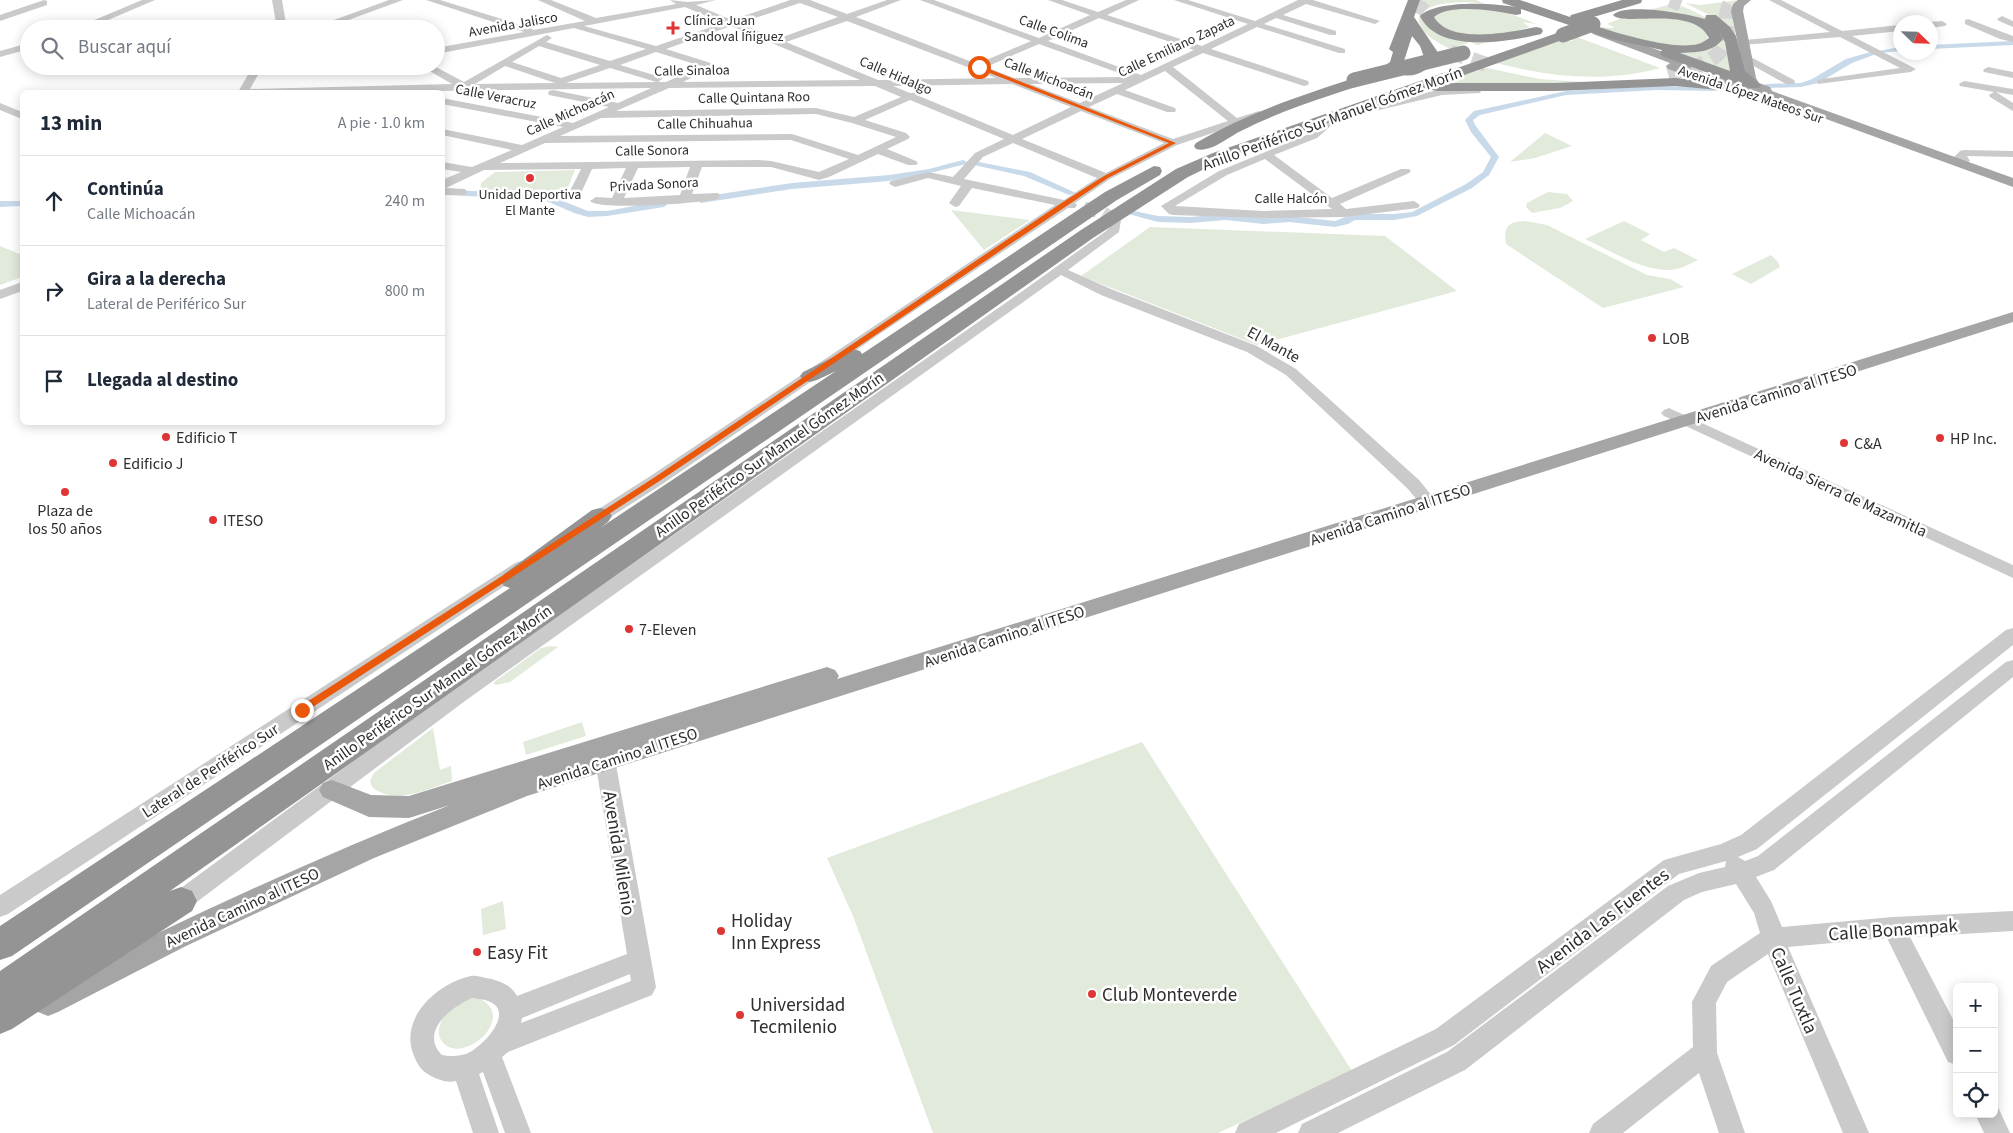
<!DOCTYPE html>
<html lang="es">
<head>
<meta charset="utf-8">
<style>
	body { margin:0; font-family:"Source Sans 3",sans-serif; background:#f6f6f7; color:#1f2937 }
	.controls { position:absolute; right:15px; bottom:15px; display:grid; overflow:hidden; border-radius:8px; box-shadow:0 2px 12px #0003 }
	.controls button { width:45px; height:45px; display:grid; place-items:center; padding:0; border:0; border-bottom:1px solid #e0e1e3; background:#fff; color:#1f2937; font:25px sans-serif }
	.compass { position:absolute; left:1893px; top:15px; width:45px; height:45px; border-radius:50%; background:#fff; box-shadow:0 2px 12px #0003; rotate:113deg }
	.stop { position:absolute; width:15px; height:15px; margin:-11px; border:4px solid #ea580c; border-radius:50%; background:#fff }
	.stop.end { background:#ea580c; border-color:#fff; box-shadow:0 1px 5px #0008 }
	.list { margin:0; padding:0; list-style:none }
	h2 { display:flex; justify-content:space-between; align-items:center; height:65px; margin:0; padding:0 20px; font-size:21px }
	h2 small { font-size:16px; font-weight:400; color:#747a83 }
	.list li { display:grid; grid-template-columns:32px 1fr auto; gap:15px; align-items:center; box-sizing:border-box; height:90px; padding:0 20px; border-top:1px solid #e0e1e3 }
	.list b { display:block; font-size:19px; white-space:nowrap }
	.list p { margin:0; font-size:16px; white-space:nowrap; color:#747a83 }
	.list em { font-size:16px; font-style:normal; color:#747a83 }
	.icon { flex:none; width:28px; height:28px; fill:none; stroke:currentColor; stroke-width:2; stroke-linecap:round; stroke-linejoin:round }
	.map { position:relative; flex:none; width:2013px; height:1133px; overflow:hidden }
	.search { position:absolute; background:#fff; box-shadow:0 2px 12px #0003; left:20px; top:20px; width:425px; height:55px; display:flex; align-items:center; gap:12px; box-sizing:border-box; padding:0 18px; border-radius:28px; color:#747a83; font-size:19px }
	.panel { position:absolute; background:#fff; box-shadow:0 2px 12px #0003; left:20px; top:90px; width:425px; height:335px; border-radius:8px }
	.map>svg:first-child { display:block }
	.green { fill:#e2eadb }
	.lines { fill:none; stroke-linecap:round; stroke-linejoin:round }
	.canal { fill:#c8daea; fill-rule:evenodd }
	.minor-tunnel { stroke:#d5d5d5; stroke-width:13; stroke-dasharray:13 7; stroke-linecap:butt }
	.highway-tunnel { stroke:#d5d5d5; stroke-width:15; stroke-dasharray:15 8; stroke-linecap:butt }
	.minor { fill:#cacaca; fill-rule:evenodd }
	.major { fill:#a5a5a5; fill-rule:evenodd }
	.highway { fill:#949494; fill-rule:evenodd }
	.highway-bridge { stroke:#949494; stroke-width:15 }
	.route { fill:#ea580c }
	.poi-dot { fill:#df3535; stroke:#fff; stroke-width:2 }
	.labels { text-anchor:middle; stroke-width:5; stroke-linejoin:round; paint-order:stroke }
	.far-poi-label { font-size:14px; fill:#2d2d2d; stroke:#fff; text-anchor:start }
	.far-street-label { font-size:14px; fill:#2d2d2d; stroke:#fff }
	.street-label { font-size:16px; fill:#2d2d2d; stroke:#fff }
	.poi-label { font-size:16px; fill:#2d2d2d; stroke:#fff; text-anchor:start }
	.near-street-label { font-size:19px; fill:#2d2d2d; stroke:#fff }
	.near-poi-label { font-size:19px; fill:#2d2d2d; stroke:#fff; text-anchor:start }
</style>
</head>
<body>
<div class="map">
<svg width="2013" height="1133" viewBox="0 0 2013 1133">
	<rect width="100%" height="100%" fill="#fff"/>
	<path class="green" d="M1424 0H1476L1486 4C1469 1 1426 0 1421 17L1424 23 1432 28 1490 41 1478 45 1470 42 1452 48 1455 51C1442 45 1420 35 1419 20 1418 13 1422 6 1424 0Z
		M1739 0 1731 5 1736 40 1711 16 1685 3 1700 5Z
		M1454 5 1508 13 1537 24 1523 22 1529 27 1503 36 1461 34 1448 30 1433 20 1436 11Z
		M1668 5 1674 8H1681L1679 5C1695 12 1723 22 1727 42 1730 54 1727 65 1733 76L1656 48H1711L1717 45 1721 39 1711 27 1645 11Z
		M1629 15C1653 17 1692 13 1708 35L1707 40C1680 58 1628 36 1599 27L1613 28 1614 27 1607 24Z
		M1574 36 1660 68C1605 83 1551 77 1496 63L1560 41H1573L1570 38Z
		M1487 68 1539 79 1598 83 1431 85Z
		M1545 133 1572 146 1535 158 1510 162Z
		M575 170 566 192 480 190 481 183 495 172Z
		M1548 192 1567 194 1573 201 1560 208 1532 213 1526 207 1527 203Z
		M951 210 1030 220 984 250Z
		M1525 221 1547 225 1647 275 1670 279 1684 287 1603 308 1506 244C1503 226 1508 222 1525 221Z
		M1624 221 1650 234 1641 240 1664 252 1674 248 1698 260C1691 263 1683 268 1676 269 1648 275 1610 250 1585 239Z
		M1150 227 1385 236 1457 291 1257 345 1081 276Z
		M0 246 22 255V277L0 285Z
		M1771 255 1778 262 1780 267 1751 284 1732 274Z
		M550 646 558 647 510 682 496 685 493 683 541 648Z
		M582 722 586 736 526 755 523 742Z
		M433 728 440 770 451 766 452 781C427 789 395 806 372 787L370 781 374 773Z
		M1142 742 1352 1071 1218 1133H933L853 916 827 858Z
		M503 901 506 929 483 935 481 909Z
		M478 998C517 1015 470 1060 447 1046 426 1032 450 1004 466 999 470 998 474 998 478 998Z"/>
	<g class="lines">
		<path class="canal" d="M2013 41V45L1930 49V45Z
			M1900 47V51L1881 53 1878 51Z
			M1874 51 1876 52V54L1852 63 1818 83 1801 87 1766 88 1762 86 1766 84 1801 83 1812 79 1846 59Z
			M1657 86 1719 87 1723 89 1719 91 1657 90 1566 95 1480 115 1473 120 1475 125 1499 157 1489 175 1472 188 1417 216 1394 220H1355L1348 224 1335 227 1289 222 1264 224 1225 220 1191 223 1158 222 1125 213 1129 210 1158 216 1191 217 1225 214 1264 218 1289 216 1335 221 1353 214H1394L1412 212 1466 184 1483 172 1491 157 1471 132 1465 120 1474 111 1566 91Z
			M963 160 967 162 966 164 930 173 889 181 792 189 701 203 697 200 701 197 792 183 889 175 929 169Z
			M974 161 1030 172 1076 193 1069 195 1024 176 974 165Z
			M449 190 545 194 588 211H607L655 202 664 201 668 204 664 207 607 216 588 217 574 213 544 200 446 195 445 193Z
			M0 201H22V206L0 207Z"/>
		<path class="minor-tunnel" d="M1084 208 1103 213 1115 220"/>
		<path class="highway-tunnel" d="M1670 0 1681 4
			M1406 34 1415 11 1424 0
			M1450 52 1491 66
			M1668 74C1693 67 1729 62 1727 29 1726 17 1725 9 1733 0"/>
		<path class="minor" d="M44 0 47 1V5L0 21V15Z
			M142 0H155L87 29H73Z
			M272 0H282L287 29H277Z
			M389 0H403L324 29H309Z
			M426 0H440L531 28 533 30 585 21 538 0H551L596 18 676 4 670 0 687 2 716 0 696 5 732 20 790 0H810L847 14 887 0H901L856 17 977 64 1031 41 920 0H934L1039 38 1090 15 1048 0H1062L1098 12 1126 0H1139L1107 15 1202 46 1248 24 1174 0H1188L1255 21 1298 0H1313L1380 21 1375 24 1306 4 1283 15 1336 31V35H1330L1276 18 1264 24 1345 49V53H1339L1257 27 1211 49 1308 81 1309 83 1308 85 1304 86 1203 53 1173 67 1237 118 1259 111 1264 114 1263 116 1177 145 1110 179 1075 203 1077 205 1075 208H1068L881 333 664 483 595 527 589 529 583 527 581 523 583 519 652 475 1055 205 972 188 959 206 955 207 949 203 961 186 928 178 895 187 891 185 889 183 891 181 928 172 953 177 975 153 1004 139 910 100 865 120 906 133 910 137 908 139 887 149 916 161 918 163 916 165H908L878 154 829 177 819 180 771 167H702L692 194 718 193 720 196 718 199C701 203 599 211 590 201L596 197 612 198 626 168 592 169 581 193 575 197 569 193 581 169 484 170 446 188 465 189 467 192 465 195H442V180L461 172 442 169V162L472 167 512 150 442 135V129L522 145 563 127 442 104V98L573 123 609 107 549 95 548 93 549 91 553 90 618 103 651 88 358 92H238L253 66H263L250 89 452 84 421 66H434L464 82 547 35 552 38 546 42 610 61 646 49 574 28 436 54V48L524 32ZM800 3 838 17 777 39 740 23ZM685 7 723 23 656 46 584 26ZM1099 18 1194 50 1141 75 1048 41ZM847 21 970 68V71H977L996 78 878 80 786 42ZM731 26 860 80 683 82 715 66 714 64 666 49ZM1039 44 1130 77 1014 78 986 67ZM539 46 600 65 561 78 512 62ZM656 52 701 66 666 82H658L662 79 661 77 620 65ZM505 66 555 83 475 84ZM610 68 653 81 656 82 566 83ZM1165 71 1228 121 1173 139 1089 107 1117 94 1167 112H1175L1176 110 1175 108 1125 90ZM1123 83 1080 103 1030 84ZM1012 84 1071 107 1013 135 919 96 921 94 920 92 910 93 893 86ZM875 86 901 97 854 117 816 108 616 111 669 88ZM1081 111 1164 143 1106 173 1022 139ZM816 114 852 123 896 137 858 155 792 134 560 136 601 118ZM791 140 849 159 819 172 771 161 758 160 500 163 545 143ZM1013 143 1097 178 1064 200 964 179 983 157ZM690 167 680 195 624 198 638 168Z
			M1769 0H1781L1842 31 1900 25V31L1852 36 1916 69 1911 72 1818 84 1817 82 1818 80 1822 79 1900 68 1840 37 1742 45 1740 43 1745 40 1830 32Z
			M2002 16 2013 21V27L1999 21 1997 19Z
			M1968 19 2013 36V42L2000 39 1965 24V20Z
			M1942 21 1947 24 1945 26 1930 28V22H1929Z
			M29 43V49L0 57V51Z
			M1747 55 1794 80 1795 82 1794 84H1786L1743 60 1742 58Z
			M1988 67 2013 72V78L1984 72 1983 70Z
			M1964 81 2013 89V95L1996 92 2013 103V111L1990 97 1989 95 1994 92 1960 86 1959 84Z
			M1476 88 1480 89 1481 91 1480 93 1442 95 1350 117 1333 124 1317 138 1274 155 1332 198 1401 169H1409L1411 171 1409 173 1340 204 1346 209 1414 201 1420 205 1418 208 1344 217 1263 218 1173 215 1169 214 1161 206 1219 171 1309 134 1325 120 1342 113 1442 89ZM1265 159 1332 209 1263 211 1175 206 1227 175Z
			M0 103 22 112V119L0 110Z
			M1964 150 2013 151V157L1967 156 1970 161 1964 164 1960 163 1954 157 1960 151Z
			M1115 216 1121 220 1119 232 1068 270 1111 289 1257 346 1296 369 1419 480 1437 502 1435 506C1422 509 1415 497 1407 488L1286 375 1247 352 1101 295 1061 275 465 701 182 913 174 916 166 913 163 906 166 899 415 716 1024 290 1106 231 1109 228V220Z
			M22 282V291L0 299V290Z
			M1669 408 2013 565V578L1664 416 1661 413 1664 410Z
			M521 561 527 563 530 567 527 571 8 914 0 917V895L515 563Z
			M2013 628V645L1757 849 1738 857 1745 861 1758 856 2006 662 2013 660V677L1774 870 1756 877 1771 901 1782 927 1893 917 2013 911V931L1910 937 1957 1027V1065L1948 1062 1887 938 1788 947 1869 1133H1843L1768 954 1727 982 1716 1003 1717 1053 1745 1133H1719L1699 1073 1623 1133H1589L1593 1124 1693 1047 1692 1002 1711 966 1760 933 1754 913 1736 884 1702 892 1684 900 1465 1070 1338 1133H1298L1302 1124 1447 1052 1668 886 1699 873 1725 867 1726 861 1679 874 1454 1045 1276 1133H1235L1239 1124 1436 1029 1664 860 1721 844 1741 835 2006 630Z
			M603 740 610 742 613 748 656 987 652 995 508 1052 502 1057 531 1133H505L483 1072 479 1074 499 1133H473L456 1081C447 1083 439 1080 431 1076 421 1071 418 1065 414 1056 398 1019 437 983 471 976 475 975 481 977 486 978 498 980 512 985 517 996L627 954 593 748 596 742ZM630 974 631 981 521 1023 522 1018ZM472 998C477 999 483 999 488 1001 517 1011 482 1048 466 1054 458 1056 450 1057 442 1055 419 1032 451 1007 472 998Z
			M1994 1104 1997 1105 2010 1133H1984L1975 1114H1994Z"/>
		<path class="major" d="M1738 0H1751L1744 6 1743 11 1756 78 1759 83 1770 87 1772 91 2013 178V187L1741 88 1735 92 1731 91 1668 69 1666 66 1670 63 1593 34 1591 32 1597 29 1601 30 1692 62 1694 65 1690 68 1718 78 1724 74 1746 82 1731 11 1733 4Z
			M2013 312V322L527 796 374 858 186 946 58 1012 48 1016 38 1012 33 1002 38 992C173 924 310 860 450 805L409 818 369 817 323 797 319 790 323 783 332 780 371 795 409 796 827 667 835 670 839 676 837 679Z"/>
		<path class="highway" d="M1408 0H1420L1414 17 1437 51 1438 57C1431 68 1417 78 1403 75L1401 72C1407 64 1418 65 1424 57L1420 46 1412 36 1403 64 1389 76C1339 93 1288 107 1241 131 1228 137 1211 153 1196 149L1194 146 1196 143C1253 109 1316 91 1379 70L1390 62 1393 52 1389 49Z
			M1502 0H1520L1570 17 1571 15 1622 0H1642L1641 3 1580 21C1608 30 1670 51 1698 44 1702 43 1706 40 1709 38 1693 5 1623 27 1613 15 1624 2 1690 14 1705 19L1706 15H1716L1730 27 1736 36 1745 71 1761 85 1759 88H1749L1662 56 1660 53 1662 50 1611 39 1521 9V14L1516 15C1496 11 1450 3 1434 17 1450 45 1511 32 1536 27L1541 28 1543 31 1541 34C1508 42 1438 54 1420 16 1437 0 1491 3 1515 7L1503 3ZM1720 33 1725 42 1730 71 1680 53C1696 52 1712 53 1723 39Z
			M1563 31 1568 32 1570 35 1568 38 1442 83H1556L1675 78 1719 82 1724 83 1726 86 1724 89 1719 90 1675 86 1556 91H1437L1432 90 1430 87 1225 159 1188 177 1093 238 170 891 181 887 192 891 197 901 192 911 12 1029 0 1034V971L1081 230 1176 169 1213 153Z
			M1154 166 1160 167 1162 171 1160 175 1117 200 12 956 0 960V926L510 588 504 586 500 580 504 574 592 510 600 508 608 510 612 516 608 522 600 528 836 371 817 380 810 382 803 380 800 376 803 372 846 351 853 349 860 351 862 354 1105 192Z"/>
		<path class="highway-bridge" d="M1563 35 1593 24
			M1354 80 1463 53"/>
	</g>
	<path class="route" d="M979 65 1176 143 1108 178 661 480 305 712H299V707L655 477 1063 202 1104 176 1169 143 977 68Z"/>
	<g class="poi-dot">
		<path d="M670.5 20.5h5v5h5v5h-5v5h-5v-5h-5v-5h5z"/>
		<circle cx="530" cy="178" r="5"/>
		<circle cx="1652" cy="338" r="5"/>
		<circle cx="166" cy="437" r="5"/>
		<circle cx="1940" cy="438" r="5"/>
		<circle cx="1844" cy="443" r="5"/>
		<circle cx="113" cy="463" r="5"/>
		<circle cx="65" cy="492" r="5"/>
		<circle cx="213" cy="520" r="5"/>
		<circle cx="629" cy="629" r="5"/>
		<circle cx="721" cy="931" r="5"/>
		<circle cx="477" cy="952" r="5"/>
		<circle cx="1092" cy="994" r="5"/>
		<circle cx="740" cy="1015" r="5"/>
	</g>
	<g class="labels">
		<g class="far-poi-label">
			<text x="684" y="25">Clínica Juan<tspan x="684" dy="16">Sandoval Íñiguez</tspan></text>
			<text x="530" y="199" text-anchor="middle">Unidad Deportiva<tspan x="530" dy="16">El Mante</tspan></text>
		</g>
		<g class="far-street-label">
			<text transform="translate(513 24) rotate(-10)" y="5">Avenida Jalisco</text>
			<text transform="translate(1054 31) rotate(20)" y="5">Calle Colima</text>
			<text transform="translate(1176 46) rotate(-25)" y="5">Calle Emiliano Zapata</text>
			<text transform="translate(692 70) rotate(-1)" y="5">Calle Sinaloa</text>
			<text transform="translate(896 75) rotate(23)" y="5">Calle Hidalgo</text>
			<text transform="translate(1049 78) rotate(21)" y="5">Calle Michoacán</text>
			<text transform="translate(1751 94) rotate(19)" y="5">Avenida López Mateos Sur</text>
			<text transform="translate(496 96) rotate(11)" y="5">Calle Veracruz</text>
			<text transform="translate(754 97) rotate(-1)" y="5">Calle Quintana Roo</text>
			<text transform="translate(570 112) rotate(-24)" y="5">Calle Michoacán</text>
			<text transform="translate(705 123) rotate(-1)" y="5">Calle Chihuahua</text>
			<text transform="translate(652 150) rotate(-1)" y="5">Calle Sonora</text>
			<text transform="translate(654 184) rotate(-3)" y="5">Privada Sonora</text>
			<text x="1291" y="203">Calle Halcón</text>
		</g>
		<g class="street-label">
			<text transform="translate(1332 118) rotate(-20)" y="6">Anillo Periférico Sur Manuel Gómez Morín</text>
			<text transform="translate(1274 344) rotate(29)" y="6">El Mante</text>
			<text transform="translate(1776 393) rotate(-17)" y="6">Avenida Camino al ITESO</text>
			<text transform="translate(769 454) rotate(-35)" y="6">Anillo Periférico Sur Manuel Gómez Morín</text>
			<text transform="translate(1841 492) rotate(25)" y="6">Avenida Sierra de Mazamitla</text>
			<text transform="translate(1390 514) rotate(-18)" y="6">Avenida Camino al ITESO</text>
			<text transform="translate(1004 636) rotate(-18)" y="6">Avenida Camino al ITESO</text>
			<text transform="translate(437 687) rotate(-35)" y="6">Anillo Periférico Sur Manuel Gómez Morín</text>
			<text transform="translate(617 758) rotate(-18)" y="6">Avenida Camino al ITESO</text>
			<text transform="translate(210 770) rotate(-33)" y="6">Lateral de Periférico Sur</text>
			<text transform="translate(242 907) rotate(-25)" y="6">Avenida Camino al ITESO</text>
		</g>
		<g class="poi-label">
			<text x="1662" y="344">LOB</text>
			<text x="176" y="443">Edificio T</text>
			<text x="1950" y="444">HP Inc.</text>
			<text x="1854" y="449">C&amp;A</text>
			<text x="123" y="469">Edificio J</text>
			<text x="65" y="516" text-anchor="middle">Plaza de<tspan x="65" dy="18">los 50 años</tspan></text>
			<text x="223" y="526">ITESO</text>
			<text x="639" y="635">7-Eleven</text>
		</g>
		<g class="near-street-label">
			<text transform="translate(620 853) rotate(81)" y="7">Avenida Milenio</text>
			<text transform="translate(1602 920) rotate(-37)" y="7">Avenida Las Fuentes</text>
			<text transform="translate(1893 929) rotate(-4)" y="7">Calle Bonampak</text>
			<text transform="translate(1795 990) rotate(67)" y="7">Calle Tuxtla</text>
		</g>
		<g class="near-poi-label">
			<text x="731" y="927">Holiday<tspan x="731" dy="22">Inn Express</tspan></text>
			<text x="487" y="959">Easy Fit</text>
			<text x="1102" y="1001">Club Monteverde</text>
			<text x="750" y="1011">Universidad<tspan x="750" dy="22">Tecmilenio</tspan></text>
		</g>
	</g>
</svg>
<div class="controls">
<button>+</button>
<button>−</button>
<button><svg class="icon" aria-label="locate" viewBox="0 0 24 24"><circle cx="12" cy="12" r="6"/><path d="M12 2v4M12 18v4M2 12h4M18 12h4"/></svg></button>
</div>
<svg class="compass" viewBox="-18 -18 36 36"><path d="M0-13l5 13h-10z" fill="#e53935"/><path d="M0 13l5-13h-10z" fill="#747a83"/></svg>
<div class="stop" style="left:979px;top:67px"></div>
<div class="stop end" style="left:302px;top:710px"></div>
<div class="search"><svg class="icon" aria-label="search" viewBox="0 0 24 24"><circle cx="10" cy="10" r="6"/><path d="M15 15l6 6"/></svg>Buscar aquí</div>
<section class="panel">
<h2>13 min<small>A pie · 1.0 km</small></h2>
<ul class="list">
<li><svg class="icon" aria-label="ahead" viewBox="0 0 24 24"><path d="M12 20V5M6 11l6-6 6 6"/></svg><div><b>Continúa</b><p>Calle Michoacán</p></div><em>240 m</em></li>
<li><svg class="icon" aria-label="right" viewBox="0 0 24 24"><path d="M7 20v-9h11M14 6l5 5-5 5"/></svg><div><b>Gira a la derecha</b><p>Lateral de Periférico Sur</p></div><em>800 m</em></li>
<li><svg class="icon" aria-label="arrive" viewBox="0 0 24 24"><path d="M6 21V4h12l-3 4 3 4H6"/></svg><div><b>Llegada al destino</b></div></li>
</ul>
</section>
</div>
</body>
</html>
